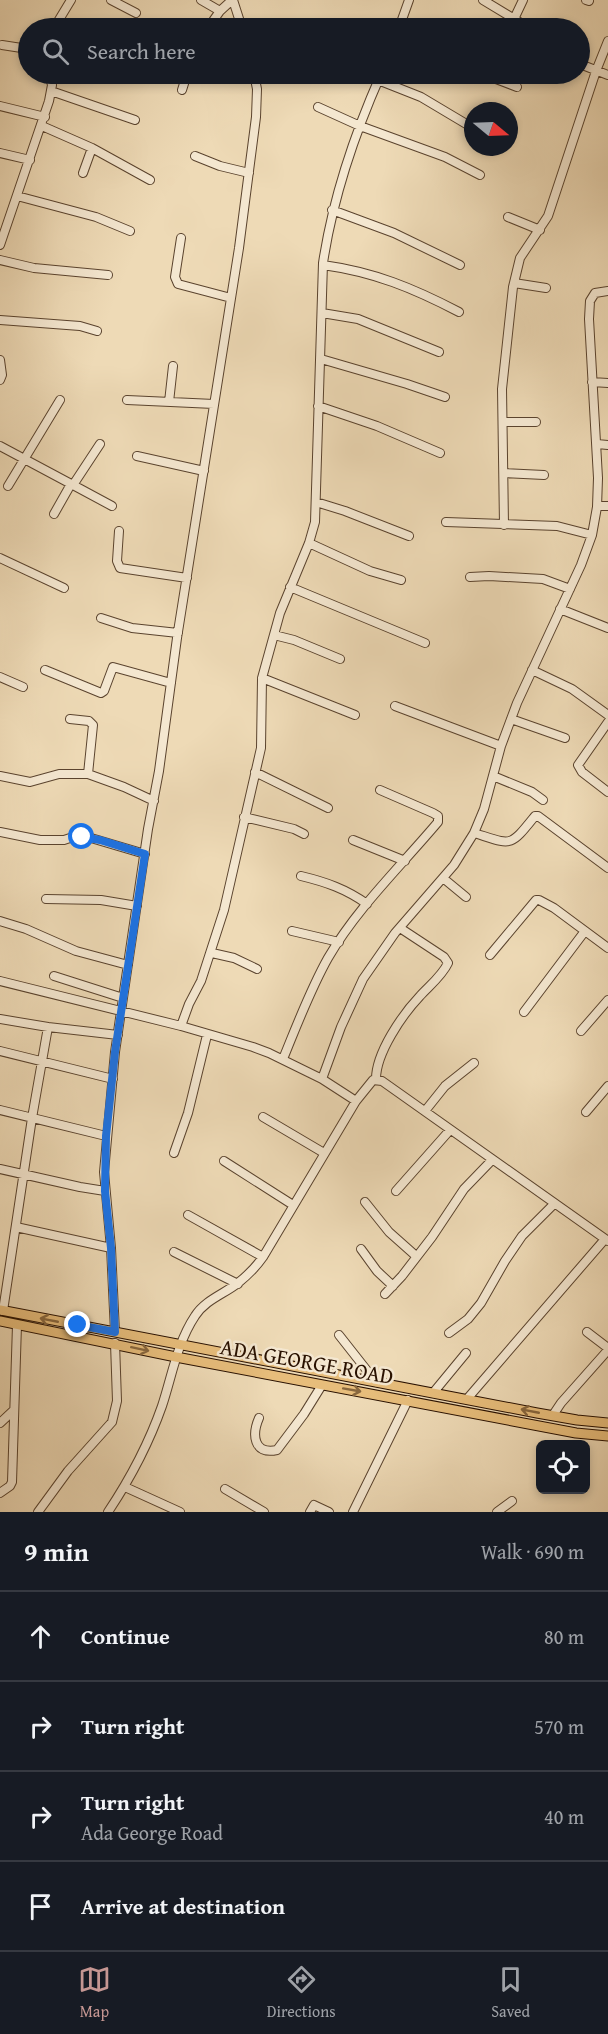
<!DOCTYPE html>
<html lang="en">
<head>
<meta charset="utf-8">
<style>
	body { margin:0; font-family:"Gentium Book Plus",serif; background:#242831; color:#f1f3f6 }
	.controls { position:absolute; right:18px; bottom:18px; display:grid; overflow:hidden; border-radius:9px; box-shadow:0 3px 9px #0003 }
	.controls button { width:54px; height:54px; display:grid; place-items:center; padding:0; border:0; border-bottom:2px solid #363941; background:#171b24; color:#f1f3f6; font:30px sans-serif }
	.compass { position:absolute; left:464px; top:102px; width:54px; height:54px; border-radius:50%; background:#171b24; box-shadow:0 3px 9px #0003; rotate:109deg }
	.stop { position:absolute; width:18px; height:18px; margin:-14px; border:4px solid #1a73e8; border-radius:50%; background:#fff }
	.stop.end { background:#1a73e8; border-color:#fff; box-shadow:0 2px 6px #0008 }
	.list { margin:0; padding:0; list-style:none }
	h2 { display:flex; justify-content:space-between; align-items:center; height:78px; margin:0; padding:0 24px; font-size:26px }
	h2 small { font-size:20px; font-weight:400; color:#9ea1a6 }
	.list li { display:grid; grid-template-columns:39px 1fr auto; gap:18px; align-items:center; box-sizing:border-box; height:90px; padding:0 24px; border-top:2px solid #363941 }
	.list b { display:block; font-size:22px; white-space:nowrap }
	.list p { margin:0; font-size:20px; white-space:nowrap; color:#9ea1a6 }
	.list em { font-size:20px; font-style:normal; color:#9ea1a6 }
	.icon { flex:none; width:33px; height:33px; fill:none; stroke:currentColor; stroke-width:2; stroke-linecap:round; stroke-linejoin:round }
	.map { position:relative; flex:none; width:608px; height:1512px; overflow:hidden }
	.search { position:absolute; background:#171b24; box-shadow:0 3px 9px #0003; left:18px; right:18px; top:18px; height:66px; display:flex; align-items:center; gap:15px; box-sizing:border-box; padding:0 21px; border-radius:33px; color:#9ea1a6; font-size:22px }
	.sheet { height:438px; background:#171b24 }
	nav { display:flex; justify-content:space-around; align-items:center; box-sizing:border-box; height:84px; border-top:2px solid #363941; background:#171b24; font-size:16px; color:#9ea1a6 }
	nav a { display:grid; justify-items:center; gap:3px }
	nav .on { color:#c59692 }
	.map>svg:first-child { display:block }
	.lines { fill:none; stroke-linecap:round; stroke-linejoin:round }
	.minor-casing { stroke:#5a432e; stroke-width:10 }
	.major-casing { stroke:#291100; stroke-width:11 }
	.minor { stroke:#f4e7d0; stroke-width:8 }
	.major { stroke:#e7bd7b; stroke-width:9 }
	.oneway { stroke:#88673e }
	.route { stroke:#1a73e8; stroke-width:8 }
	.labels { text-anchor:middle; stroke-width:5; stroke-linejoin:round; paint-order:stroke }
	.street-label { font-size:22px; fill:#291100; stroke:#f4e7d0 }
</style>
</head>
<body>
<div class="map">
<svg width="608" height="1512" viewBox="0 0 608 1512">
	<rect width="100%" height="100%" fill="#eedab6"/>
	<filter id="stains"><feTurbulence type="fractalNoise" baseFrequency=".00333" numOctaves="4"/><feColorMatrix values="0 0 0 0 .2 0 0 0 0 .09 0 0 0 0 .02 0 0 0 .5 -.17"/></filter>
	<radialGradient id="worn" r=".72"><stop offset=".6" stop-color="#630" stop-opacity="0"/><stop offset="1" stop-color="#630" stop-opacity=".3"/></radialGradient>
	<g class="lines">
		<defs>
			<path id="minor" d="M111 0 136 13
				M201 0 220 11
				M233 0 242 28
				M483 0 529 28
				M586 0 589 1
				M514 19 523 0
				M54 28 71 0
				M208 28 220 11 232 0
				M399 28 409 0
				M2 45 28 49
				M580 64 608 75
				M483 74 517 87
				M378 80 421 97 473 128
				M182 90 187 74
				M51 91 135 120
				M0 106 45 117
				M318 107 360 126 445 157 480 175
				M42 126 92 148 150 180
				M0 153 30 160
				M195 156 220 166 249 173
				M83 173 92 148
				M17 196 96 217 130 231
				M332 210 394 233 460 265
				M508 217 540 230
				M181 238 175 277 178 284 231 298
				M0 245 49 101 52 85 49 74
				M0 260 34 268 108 275
				M323 265C374 272 413 288 459 312
				M514 283 546 288
				M322 313 358 319 439 352
				M0 320 80 326 97 331
				M321 359 407 384 445 397
				M0 360 2 375 0 380
				M592 382 608 383
				M127 400 214 404
				M169 402 173 366
				M318 406 377 426 440 453
				M503 422H536
				M597 444 608 445
				M0 446 73 485 100 444
				M137 456 204 471
				M504 473 544 475
				M73 485 112 506
				M8 486 60 400
				M316 502 345 511 409 536
				M597 506H608
				M54 514 71 484
				M446 522 557 526 592 535
				M504 525 502 389 513 287 520 258 548 216 596 71 608 41
				M119 531 117 561 120 568 187 578
				M309 543 370 571 401 580
				M0 558 64 588
				M470 577 489 576 543 579 570 589
				M290 587 425 643
				M560 609 608 628
				M101 618 132 628 178 633
				M274 635 294 640 340 659
				M45 670 101 693 104 691 113 667 171 683
				M532 670 572 689 608 715
				M0 677 23 687
				M262 678 355 715
				M395 706 501 746
				M70 719 89 721 93 725 88 774
				M511 719 565 738
				M608 722 578 765 582 772 608 792
				M255 772 328 808
				M0 776 30 782 59 774H88L124 787 154 801
				M493 776 532 792 543 800
				M244 817 294 829 304 834
				M0 832 40 840H64L73 837 91 838 145 854
				M474 833C513 845 509 848 535 816H538L608 868
				M353 840 405 861
				M301 876C326 882 346 889 367 904
				M443 878 466 897
				M46 899 101 900 137 906
				M0 921 26 929 76 951 128 965
				M292 931 339 942
				M212 953 234 958 257 969
				M490 955 536 900H539L554 908 608 948
				M54 976 123 998
				M0 981 181 1026 253 1047 269 1053 322 1079 356 1101
				M524 1012 585 931
				M0 1019 48 1027 118 1035
				M181 1026 189 1004 201 981 224 910 261 748 262 678 280 613 309 543 315 522 323 263C333 197 354 135 381 74
				M581 1031 608 1000
				M0 1051 113 1079
				M283 1059C297 1025 310 990 328 958 357 908 401 866 438 822V816L433 813 380 790
				M322 1079 341 1027 363 979 395 933 454 865 474 833 484 809 501 746 517 703 581 565 592 535 597 507 598 478 589 319 590 301 595 293 608 291
				M376 1079C376 1053 402 1015 420 996 429 986 442 976 448 963L444 957 400 928
				M0 1110 106 1136
				M425 1111 445 1086 474 1063
				M586 1112 608 1086
				M263 1117 324 1153
				M174 1153 188 1113 207 1035
				M224 1161 293 1205
				M0 1169 80 1187 105 1191
				M396 1191 450 1130
				M365 1202 389 1232 416 1256
				M188 1215 263 1257
				M16 1227 111 1248
				M361 1249 377 1271 393 1286
				M174 1252 238 1284
				M385 1294 402 1276 432 1237 464 1189 492 1160
				M3 1311 32 1118 48 1027
				M115 1332 111 1248 104 1172 115 1052 148 829 159 771 177 638 239 248 256 117 257 89 254 74
				M587 1332 608 1348
				M449 1333 468 1319 481 1303 505 1261 522 1236 554 1204
				M339 1335 376 1382
				M433 1393 466 1353
				M467 1399 605 1239
				M553 1415 561 1403 608 1350
				M259 1418C252 1434 253 1455 277 1450L304 1414 322 1385
				M0 1423 14 1410
				M125 1487 180 1512
				M225 1489 264 1512
				M0 1493 10 1486 12 1482 17 1325
				M38 1512 68 1471 112 1422 117 1401 115 1343
				M108 1512C130 1479 149 1443 162 1406 172 1376 177 1343 195 1316 205 1300 224 1294 238 1283 248 1275 256 1267 263 1257L356 1101 373 1080 382 1081 608 1241
				M310 1512 314 1505 329 1512
				M353 1512 408 1400
				M497 1512 512 1501"/>
			<path id="major" d="M0 1310 537 1413 577 1420 608 1423
				M0 1321 176 1357 576 1433 608 1436"/>
		</defs>
		<use href="#minor" class="minor-casing"/>
		<use href="#major" class="major-casing"/>
		<use href="#minor" class="minor"/>
		<use href="#major" class="major"/>
	</g>
	<defs><path id="oneway-shaft" d="M-6 0H5M1.5-3L5.5 0L1.5 3" fill="none" stroke-width="1.6" stroke-linecap="round" stroke-linejoin="round" transform="scale(1.5)"/></defs>
	<g class="oneway">
		<use href="#oneway-shaft" transform="translate(49 1320) rotate(-169)"/>
		<use href="#oneway-shaft" transform="translate(140 1349) rotate(12)"/>
		<use href="#oneway-shaft" transform="translate(352 1390) rotate(10)"/>
		<use href="#oneway-shaft" transform="translate(530 1411) rotate(-169)"/>
	</g>
	<g class="lines">
		<path class="route" d="M78 1325 115 1332 111 1248 105 1191 106 1136 115 1052 145 854 100 840 82 837"/>
	</g>
	<g class="labels">
		<g class="street-label">
			<text transform="translate(307 1361) rotate(10)" y="8">ADA GEORGE ROAD</text>
		</g>
	</g>
	<rect width="100%" height="100%" filter="url(#stains)"/>
	<rect width="100%" height="100%" fill="url(#worn)"/>
</svg>
<div class="controls">
<button><svg class="icon" aria-label="locate" viewBox="0 0 24 24"><circle cx="12" cy="12" r="6"/><path d="M12 2v4M12 18v4M2 12h4M18 12h4"/></svg></button>
</div>
<svg class="compass" viewBox="-18 -18 36 36"><path d="M0-13l5 13h-10z" fill="#e53935"/><path d="M0 13l5-13h-10z" fill="#9ea1a6"/></svg>
<div class="stop" style="left:82px;top:837px"></div>
<div class="stop end" style="left:78px;top:1325px"></div>
<div class="search"><svg class="icon" aria-label="search" viewBox="0 0 24 24"><circle cx="10" cy="10" r="6"/><path d="M15 15l6 6"/></svg>Search here</div>
</div>
<section class="sheet">
<h2>9 min<small>Walk · 690 m</small></h2>
<ul class="list">
<li><svg class="icon" aria-label="ahead" viewBox="0 0 24 24"><path d="M12 20V5M6 11l6-6 6 6"/></svg><div><b>Continue</b></div><em>80 m</em></li>
<li><svg class="icon" aria-label="right" viewBox="0 0 24 24"><path d="M7 20v-9h11M14 6l5 5-5 5"/></svg><div><b>Turn right</b></div><em>570 m</em></li>
<li><svg class="icon" aria-label="right" viewBox="0 0 24 24"><path d="M7 20v-9h11M14 6l5 5-5 5"/></svg><div><b>Turn right</b><p>Ada George Road</p></div><em>40 m</em></li>
<li><svg class="icon" aria-label="arrive" viewBox="0 0 24 24"><path d="M6 21V4h12l-3 4 3 4H6"/></svg><div><b>Arrive at destination</b></div></li>
</ul>
</section>
<nav>
<a class="on"><svg class="icon" aria-label="map" viewBox="0 0 24 24"><path d="M3 6l6-2 6 2 6-2v14l-6 2-6-2-6 2zM9 4v14M15 6v14"/></svg>Map</a>
<a><svg class="icon" aria-label="directions" viewBox="0 0 24 24"><path d="M12 3l9 9-9 9-9-9zM9 14v-3h6M13 9l2 2-2 2"/></svg>Directions</a>
<a><svg class="icon" aria-label="saved" viewBox="0 0 24 24"><path d="M7 4h10v16l-5-4-5 4z"/></svg>Saved</a>
</nav>
</body>
</html>
